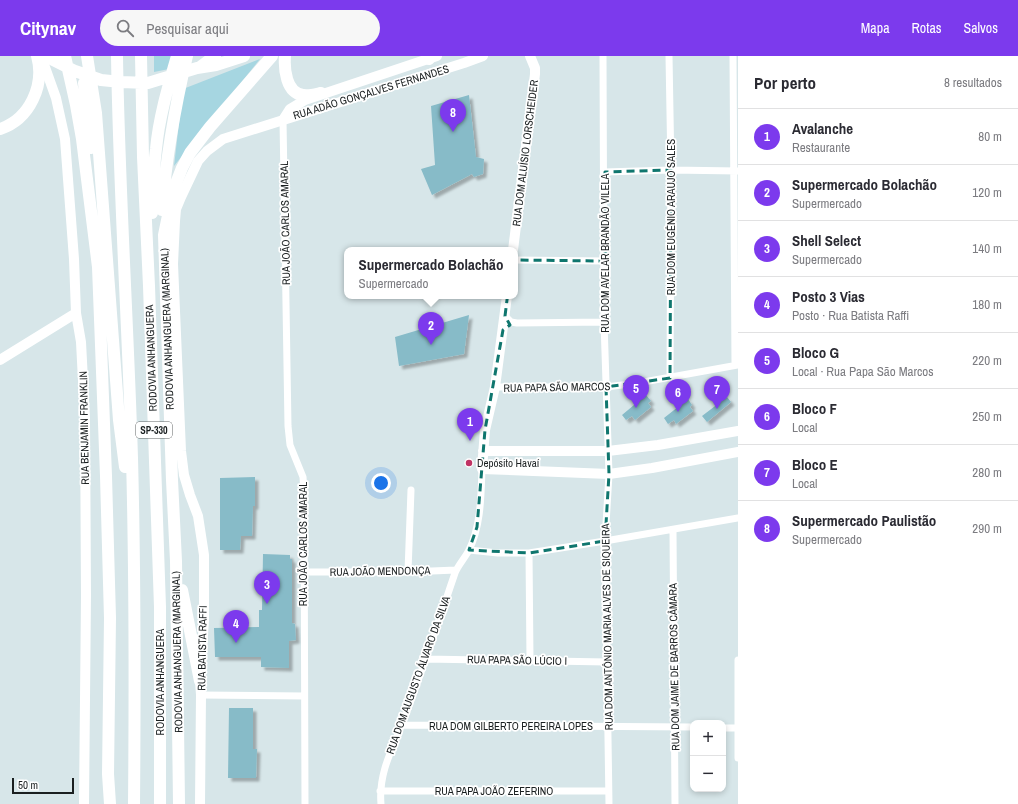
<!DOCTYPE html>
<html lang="pt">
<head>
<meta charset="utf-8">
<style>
	body { margin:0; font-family:"Archivo Narrow",sans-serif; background:#f7f7f7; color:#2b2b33 }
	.controls { position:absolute; right:12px; bottom:12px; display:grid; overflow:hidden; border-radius:8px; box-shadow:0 2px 6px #0003 }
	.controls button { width:36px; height:36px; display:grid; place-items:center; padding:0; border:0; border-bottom:1px solid #e1e1e2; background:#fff; color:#2b2b33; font:20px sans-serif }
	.scale { position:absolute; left:12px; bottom:10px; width:62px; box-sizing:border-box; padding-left:4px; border:2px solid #1a1f20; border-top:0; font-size:11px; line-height:14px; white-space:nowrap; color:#1a1f20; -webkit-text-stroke:3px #fff; paint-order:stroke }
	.you { position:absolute; left:381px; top:427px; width:14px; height:14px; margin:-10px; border:3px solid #fff; border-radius:50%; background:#1a73e8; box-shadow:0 0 0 6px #1a73e833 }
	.badge { display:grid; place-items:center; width:26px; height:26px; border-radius:50%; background:#7c3aed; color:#fff; font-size:13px; font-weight:700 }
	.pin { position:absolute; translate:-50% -33px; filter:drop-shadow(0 1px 2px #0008) }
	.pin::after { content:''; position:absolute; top:21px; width:14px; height:12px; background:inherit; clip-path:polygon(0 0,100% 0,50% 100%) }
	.popup { position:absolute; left:344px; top:191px; width:174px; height:52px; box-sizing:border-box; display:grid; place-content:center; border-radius:8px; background:#fff; filter:drop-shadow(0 1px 3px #0005); font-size:13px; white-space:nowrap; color:#7c7c81 }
	.popup b { font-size:15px; color:#2b2b33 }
	.popup::after { content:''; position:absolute; left:50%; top:100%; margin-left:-8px; border:8px solid transparent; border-top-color:#fff }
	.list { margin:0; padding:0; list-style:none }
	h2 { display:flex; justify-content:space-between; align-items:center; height:52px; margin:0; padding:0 16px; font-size:17px }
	h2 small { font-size:13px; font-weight:400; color:#7c7c81 }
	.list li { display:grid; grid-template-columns:26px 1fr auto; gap:12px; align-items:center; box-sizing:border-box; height:56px; padding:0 16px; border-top:1px solid #e1e1e2 }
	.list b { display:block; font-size:15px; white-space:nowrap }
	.list p { margin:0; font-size:13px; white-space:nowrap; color:#7c7c81 }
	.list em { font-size:13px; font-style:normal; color:#7c7c81 }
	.icon { flex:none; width:22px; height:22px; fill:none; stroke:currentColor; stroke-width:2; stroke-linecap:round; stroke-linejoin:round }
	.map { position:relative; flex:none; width:738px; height:748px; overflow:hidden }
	header { display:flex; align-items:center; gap:24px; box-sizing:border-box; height:56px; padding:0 20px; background:#7c3aed; color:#fff }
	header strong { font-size:19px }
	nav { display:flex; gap:22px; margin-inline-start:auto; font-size:14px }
	.search { width:280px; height:36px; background:#f7f7f7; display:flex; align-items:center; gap:10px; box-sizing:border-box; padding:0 14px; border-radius:22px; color:#7c7c81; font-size:15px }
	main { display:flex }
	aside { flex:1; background:#fff }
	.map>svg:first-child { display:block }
	.green { fill:#a6d6e1 }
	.building { fill:#87bbc8; filter:url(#shadow) }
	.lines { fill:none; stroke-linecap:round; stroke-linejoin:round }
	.street { stroke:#fff; stroke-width:7 }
	.secondary { stroke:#fff; stroke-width:10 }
	.highway { stroke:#fff; stroke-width:12 }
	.marked { fill:none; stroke:#0f766e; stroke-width:3; stroke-dasharray:8 5; stroke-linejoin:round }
	.poi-dot { fill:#c03364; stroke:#fff; stroke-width:1.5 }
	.labels { text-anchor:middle; stroke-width:3.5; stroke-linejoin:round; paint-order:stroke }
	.shield { fill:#fff; stroke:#5f6263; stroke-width:1 }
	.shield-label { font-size:10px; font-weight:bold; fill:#1a1f20 }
	.street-label { font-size:11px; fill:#1a1f20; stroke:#fff }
	.poi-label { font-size:11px; fill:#1a1f20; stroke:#fff; text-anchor:start }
</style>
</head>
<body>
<header>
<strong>Citynav</strong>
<div class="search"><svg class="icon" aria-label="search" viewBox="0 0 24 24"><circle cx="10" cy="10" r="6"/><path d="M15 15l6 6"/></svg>Pesquisar aqui</div>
<nav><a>Mapa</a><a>Rotas</a><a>Salvos</a></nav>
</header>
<main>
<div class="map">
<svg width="738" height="748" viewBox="0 0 738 748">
	<defs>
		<filter id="shadow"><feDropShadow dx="3.5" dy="3.5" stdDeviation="1" flood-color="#0004"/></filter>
	</defs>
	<rect width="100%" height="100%" fill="#d7e6e9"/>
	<path class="green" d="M154 0H173L169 13 154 16Z
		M260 3 174 110 183 33Z"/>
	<path class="building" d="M469 39 476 101 484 103 483 118 474 121 472 118 432 139 421 113 435 109 431 50Z
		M469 259 464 298 399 310 395 281Z
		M646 339 651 345 648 347 651 351 635 364 632 360 626 364 622 359Z
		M727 341 731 346 707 366 702 360Z
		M688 343 692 349 690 351 693 355 676 368 674 364 668 368 664 362Z
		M255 421V450H253L252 480H241L240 494H220V422Z
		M263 498 290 499V503H292V567L295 568 296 584 289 585V612L261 611V601H215L214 572 259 571V554H262Z
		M229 652H253V693H257L256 722H228Z"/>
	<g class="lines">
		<path class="street" d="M603 0 604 266 609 418 605 485 609 748
			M669 0 671 114 670 322
			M733 0 735 309
			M283 64 288 370 290 389 303 421 304 437 305 748
			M605 116 671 114 738 115
			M515 204 605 205
			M505 260 511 266 517 267 604 266
			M495 331H606L638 327 738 309
			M673 474 675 748
			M469 494 498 497H529L605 485 738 462
			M529 497 530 604
			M304 516H408L456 514
			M408 516 411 434
			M426 603 607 606
			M738 604V702
			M201 639 304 640
			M402 669 693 671
			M723 672H738
			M380 735H608
			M381 748C378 715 395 688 406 658 423 612 439 564 455 517 458 509 465 502 469 494 481 470 481 440 482 413"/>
		<path class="secondary" d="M41 0 56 42 65 83 74 203 76 257 81 286 85 363 86 539 84 748
			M283 64 290 53 305 44 437 0
			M513 194 535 18V12L530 0
			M507 240 495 331 485 374 482 413 609 418 652 412 738 396
			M0 304 76 257
			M483 395H608L658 389 738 375
			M200 748 201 639 200 625 204 564V499L198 460 190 439 184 419 181 395 173 208 175 165 176 153 181 141 198 105 207 95 223 83 464 7 483 0"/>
		<path class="highway" d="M45 0 75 15 101 24 121 26 148 27 197 12 216 9 244 0
			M65 0 76 49 82 83 98 211 106 420 110 562 108 718 110 748
			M87 0 96 57 119 364 125 411
			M117 0C119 134 128 268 132 402 135 517 135 633 134 748
			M141 0 143 101 149 230 160 551V748
			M285 0C284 13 286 37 303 39 309 40 316 38 321 37
			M429 3 431 0
			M200 11 215 0
			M84 27 91 92
			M0 73C30 63 45 29 37 0
			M162 154C166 102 175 51 187 0
			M152 157C154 136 153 114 156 93 159 61 168 31 177 0
			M182 534 200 625
			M179 748 176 505 172 424 164 179 173 135 182 112 190 97 210 71 272 0"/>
	</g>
	<path class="marked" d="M671 114 670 322 606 331 609 418 605 485 529 497 469 494 477 471 485 374 503 274 510 269 505 260 512 204 605 205V116Z"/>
	<circle class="poi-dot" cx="469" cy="407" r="4"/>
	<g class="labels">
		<rect class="shield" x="136" y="366" width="36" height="16" rx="3"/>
		<g class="shield-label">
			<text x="154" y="378">SP-330</text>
		</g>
		<g class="street-label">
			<text transform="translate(371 36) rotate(-17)" y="4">RUA ADÃO GONÇALVES FERNANDES</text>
			<text transform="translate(525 97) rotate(-83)" y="4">RUA DOM ALUÍSIO LORSCHEIDER</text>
			<text transform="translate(671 161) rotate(-90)" y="4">RUA DOM EUGÊNIO ARAUJO SALES</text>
			<text transform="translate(285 167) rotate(-91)" y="4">RUA JOÃO CARLOS AMARAL</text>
			<text transform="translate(605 197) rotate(-90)" y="4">RUA DOM AVELAR BRANDÃO VILELA</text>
			<text transform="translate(167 273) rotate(-92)" y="4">RODOVIA ANHANGUERA (MARGINAL)</text>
			<text transform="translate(151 302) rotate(-92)" y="4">RODOVIA ANHANGUERA</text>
			<text transform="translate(557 331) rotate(-1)" y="4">RUA PAPA SÃO MARCOS</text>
			<text transform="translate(84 372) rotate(-91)" y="4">RUA BENJAMIN FRANKLIN</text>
			<text transform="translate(303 488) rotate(-90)" y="4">RUA JOÃO CARLOS AMARAL</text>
			<text transform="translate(380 515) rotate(-1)" y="4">RUA JOÃO MENDONÇA</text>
			<text transform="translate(607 571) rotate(-91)" y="4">RUA DOM ANTÔNIO MARIA ALVES DE SIQUEIRA</text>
			<text transform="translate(202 592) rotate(-89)" y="4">RUA BATISTA RAFFI</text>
			<text transform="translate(177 596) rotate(-91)" y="4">RODOVIA ANHANGUERA (MARGINAL)</text>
			<text transform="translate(517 604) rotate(1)" y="4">RUA PAPA SÃO LÚCIO I</text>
			<text transform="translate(674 611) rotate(-91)" y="4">RUA DOM JAIME DE BARROS CÂMARA</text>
			<text transform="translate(418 619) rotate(-70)" y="4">RUA DOM AUGUSTO ÁLVARO DA SILVA</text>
			<text transform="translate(160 626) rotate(-90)" y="4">RODOVIA ANHANGUERA</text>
			<text x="511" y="674">RUA DOM GILBERTO PEREIRA LOPES</text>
			<text x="494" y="739">RUA PAPA JOÃO ZEFERINO</text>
		</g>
		<g class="poi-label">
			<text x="477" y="411">Depósito Havaí</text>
		</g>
	</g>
</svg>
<div class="controls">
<button>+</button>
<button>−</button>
</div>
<div class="scale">50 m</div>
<div class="you"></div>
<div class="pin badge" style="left:470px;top:385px">1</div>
<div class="pin badge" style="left:431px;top:289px">2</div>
<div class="popup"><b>Supermercado Bolachão</b>Supermercado</div>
<div class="pin badge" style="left:267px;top:548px">3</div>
<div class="pin badge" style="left:236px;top:587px">4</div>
<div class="pin badge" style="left:636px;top:352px">5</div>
<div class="pin badge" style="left:678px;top:356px">6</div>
<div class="pin badge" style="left:717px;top:353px">7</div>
<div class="pin badge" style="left:453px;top:76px">8</div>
</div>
<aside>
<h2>Por perto<small>8 resultados</small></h2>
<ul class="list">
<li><span class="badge">1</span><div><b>Avalanche</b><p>Restaurante</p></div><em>80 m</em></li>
<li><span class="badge">2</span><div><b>Supermercado Bolachão</b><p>Supermercado</p></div><em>120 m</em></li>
<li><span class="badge">3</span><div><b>Shell Select</b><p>Supermercado</p></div><em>140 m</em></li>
<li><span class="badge">4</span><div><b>Posto 3 Vias</b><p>Posto · Rua Batista Raffi</p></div><em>180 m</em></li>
<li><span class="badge">5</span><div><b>Bloco G</b><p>Local · Rua Papa São Marcos</p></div><em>220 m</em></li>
<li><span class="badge">6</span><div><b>Bloco F</b><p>Local</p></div><em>250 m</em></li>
<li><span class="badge">7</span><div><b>Bloco E</b><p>Local</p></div><em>280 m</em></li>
<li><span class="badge">8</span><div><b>Supermercado Paulistão</b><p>Supermercado</p></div><em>290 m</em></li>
</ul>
</aside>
</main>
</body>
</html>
